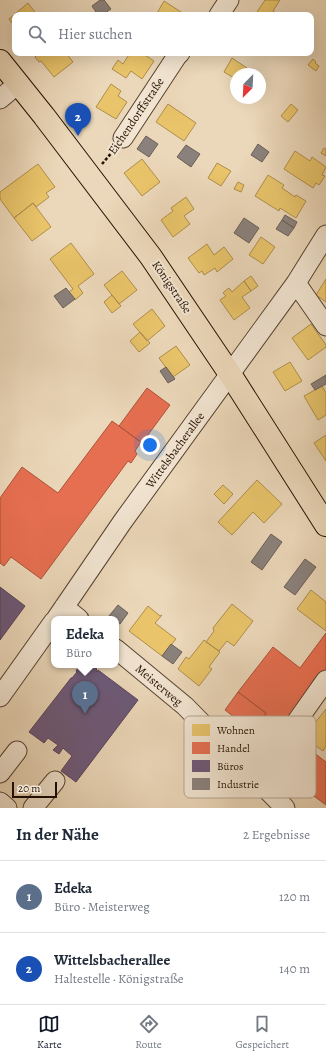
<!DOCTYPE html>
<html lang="de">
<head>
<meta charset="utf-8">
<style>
	body { margin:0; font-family:Alegreya,serif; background:#f2f2f3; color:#1f2937 }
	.compass { position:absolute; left:230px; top:68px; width:36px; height:36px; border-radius:50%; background:#fff; box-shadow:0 4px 16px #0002; rotate:204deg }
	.scale { position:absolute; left:12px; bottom:10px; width:45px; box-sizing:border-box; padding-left:4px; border:2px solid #241102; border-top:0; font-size:11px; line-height:14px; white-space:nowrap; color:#241102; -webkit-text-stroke:3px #f2e5d2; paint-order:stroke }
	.you { position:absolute; left:150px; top:445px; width:14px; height:14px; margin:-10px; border:3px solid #fff; border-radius:50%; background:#1a73e8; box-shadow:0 0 0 6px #1a73e833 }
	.badge { display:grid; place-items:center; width:26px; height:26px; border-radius:50%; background:#111827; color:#fff; font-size:13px; font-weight:700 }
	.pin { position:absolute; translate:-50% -33px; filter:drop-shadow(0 1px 2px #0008) }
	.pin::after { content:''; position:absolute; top:21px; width:14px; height:12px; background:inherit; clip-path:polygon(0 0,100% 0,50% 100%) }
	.popup { position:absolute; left:51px; top:616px; width:68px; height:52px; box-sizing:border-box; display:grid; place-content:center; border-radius:8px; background:#fff; filter:drop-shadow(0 1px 3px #0005); font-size:13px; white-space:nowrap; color:#747a83 }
	.popup b { font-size:15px; color:#1f2937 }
	.popup::after { content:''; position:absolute; left:50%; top:100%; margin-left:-8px; border:8px solid transparent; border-top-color:#fff }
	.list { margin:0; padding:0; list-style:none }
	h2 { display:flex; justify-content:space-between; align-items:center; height:52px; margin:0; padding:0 16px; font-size:17px }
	h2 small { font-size:13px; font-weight:400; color:#747a83 }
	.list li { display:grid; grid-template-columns:26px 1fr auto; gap:12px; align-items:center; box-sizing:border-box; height:72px; padding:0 16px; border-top:1px solid #e0e1e3 }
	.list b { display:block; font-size:15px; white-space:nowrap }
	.list p { margin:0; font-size:13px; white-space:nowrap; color:#747a83 }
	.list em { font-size:13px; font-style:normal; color:#747a83 }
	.icon { flex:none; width:22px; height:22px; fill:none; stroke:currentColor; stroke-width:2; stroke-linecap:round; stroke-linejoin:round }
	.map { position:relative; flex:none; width:326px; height:808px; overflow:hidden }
	.search { position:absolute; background:#fff; box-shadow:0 4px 16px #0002; left:12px; right:12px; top:12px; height:44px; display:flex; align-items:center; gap:10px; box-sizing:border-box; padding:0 14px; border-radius:8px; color:#747a83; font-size:15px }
	.sheet { height:196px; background:#fff }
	nav { display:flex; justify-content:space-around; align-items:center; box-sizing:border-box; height:56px; border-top:1px solid #e0e1e3; background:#fff; font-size:11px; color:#747a83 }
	nav a { display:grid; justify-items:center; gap:2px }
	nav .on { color:#111827 }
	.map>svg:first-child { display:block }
	.homes { fill:#e9c46a; stroke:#ae8e4b }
	.shops { fill:#e76f51; stroke:#ac5339 }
	.offices { fill:#6d597a; stroke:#574356 }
	.industry { fill:#8a817c; stroke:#6b5f57 }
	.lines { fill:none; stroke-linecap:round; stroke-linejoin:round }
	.minor-casing { stroke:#564230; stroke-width:21 }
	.major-casing { stroke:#241102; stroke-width:24 }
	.path { stroke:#241102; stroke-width:2.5; stroke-dasharray:3 2; stroke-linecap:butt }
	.minor { stroke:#f2e5d2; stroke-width:19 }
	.major { stroke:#ebd7b9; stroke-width:22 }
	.labels { text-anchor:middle; stroke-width:4; stroke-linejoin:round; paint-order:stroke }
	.street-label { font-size:12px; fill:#241102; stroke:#f2e5d2 }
	.key { fill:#f2e5d2; stroke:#b4a594; stroke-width:1 }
	.key-label { font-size:11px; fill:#241102 }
</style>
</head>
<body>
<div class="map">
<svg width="326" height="808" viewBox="0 0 326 808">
	<rect width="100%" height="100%" fill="#ebd7b9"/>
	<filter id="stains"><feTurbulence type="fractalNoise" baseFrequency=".005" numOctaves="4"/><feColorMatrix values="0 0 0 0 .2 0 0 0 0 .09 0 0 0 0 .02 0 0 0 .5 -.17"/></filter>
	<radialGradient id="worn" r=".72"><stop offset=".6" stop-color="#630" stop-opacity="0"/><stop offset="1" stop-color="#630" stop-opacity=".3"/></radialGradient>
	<path class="homes" d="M265 0H280L273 11 279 15H255Z
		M164 1 184 14V15H156Z
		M28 3 37 15H15V27L9 19Z
		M35 53H66L73 62 54 77 41 61 39 62 35 57 37 55Z
		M130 53H145V55L154 61 142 79 131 71 126 78 112 69 118 60 123 64Z
		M232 58 247 68 244 74H236V79L224 72Z
		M313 59 316 62 315 63 319 66 316 71 308 65Z
		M111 84 121 91 118 96 127 102 116 119 96 107Z
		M168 104 196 123 184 141 156 122Z
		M291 104 298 110 288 122 281 116Z
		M324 148 326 149V156L321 153Z
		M295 151 310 161 312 157 326 167 322 175 325 176 319 185 316 183 313 188 284 169Z
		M142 159 160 182 142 196 124 173Z
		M217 163 231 171 221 186 208 178Z
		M38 164 55 187 46 193 49 197 36 207 33 203 14 218 0 199V192Z
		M268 175 284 185 282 188 285 190 295 197 296 195 306 201 296 218 280 208 279 211 255 196Z
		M238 182 244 185 241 192 234 189Z
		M186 197 194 209 184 216 190 224 173 237 161 220 173 211 171 208Z
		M33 203 51 227 32 241 14 218Z
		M261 237 275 247 263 264 249 255Z
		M71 243 94 274 78 286 83 293 75 300 69 292 73 289 50 259Z
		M207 244 214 255 224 247 233 259 217 272 215 268 204 275 202 271 199 273 188 258Z
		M122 271 137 290 119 304 104 285Z
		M251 276 258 286 251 291 244 281Z
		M326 279V302L316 295Z
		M244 281 251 291 242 297 250 308 234 320 220 300 226 296 223 293 225 291 229 288 232 292Z
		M112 295 121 306 112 313 104 302Z
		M152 309 165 326 147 341 133 324Z
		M311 324 326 345V347L308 360 292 338Z
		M140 332 150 343 139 352 130 341Z
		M176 346 190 365 173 377 159 358Z
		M290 362 302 381 285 391 273 372Z
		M322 386 326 393V415L318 420 304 396Z
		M326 435V461L314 443Z
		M257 480 282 504 264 523 253 512 232 535 218 522Z
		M223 485 233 494 224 504 214 494Z
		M311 590 326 602V631L297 609Z
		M232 604 253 621 234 646 227 641 219 651 206 642 214 631 213 628Z
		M148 606 160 616 162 615 155 623 176 639 162 656 129 631Z
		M204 640 220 652 209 667 212 669 199 686 178 669 186 657 189 659Z
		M326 709V746L323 751 304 737Z"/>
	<path class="shops" d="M147 388 170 405 142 443 119 426Z
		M112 421 141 442 135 451 137 454 131 463 128 461 41 579 11 557 4 566 0 563V498L22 467 58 493Z
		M326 633V671L278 735 260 721 266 713 238 692 273 647 300 668Z
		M238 692 266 713 260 721 278 735 267 750 248 736 252 731 225 710Z
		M301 743 326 762V805L280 771Z"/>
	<path class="offices" d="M0 587 25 606 0 640Z
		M80 665H91L97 669 96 670 97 672 98 670 138 700 76 782 61 771 72 756 63 748 59 754 53 750 58 745 48 738 44 743 29 732 71 678H72L77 672 76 671Z"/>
	<path class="industry" d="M100 0H104L111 9 102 15H98L92 6Z
		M146 136 158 144 149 157 137 149Z
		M258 144 269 152 262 162 251 155Z
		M186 145 200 154 191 167 177 157Z
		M285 215 297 222 294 228 282 220Z
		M244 218 259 228 249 243 234 233Z
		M282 220 294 228 288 236 276 229Z
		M66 288 75 299 63 308 54 296Z
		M166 367 175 379 168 383 160 371Z
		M326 375V384L315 390 311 384Z
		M271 534 282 542 262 570 251 562Z
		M305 559 316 567 295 595 284 587Z
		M118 605 128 613 120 624 116 622V619H112L109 616Z
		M171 644 182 652 173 664 162 656Z"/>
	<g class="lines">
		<defs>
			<path id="minor" d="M219 15 229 0
				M0 99 19 83
				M123 138 177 56 180 53
				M296 283 326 326
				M64 607 79 619
				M56 619 123 521 296 283 326 235
				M116 649 185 706 285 808
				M0 697 54 621
				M0 773 17 751
				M256 779 326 680
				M0 802 7 808
				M33 808 55 781"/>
			<path id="major" d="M0 61 44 116 151 257 230 374 326 525"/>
		</defs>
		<use href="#minor" class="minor-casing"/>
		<use href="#major" class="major-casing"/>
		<path class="path" d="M102 164 113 151"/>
		<use href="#minor" class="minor"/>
		<use href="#major" class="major"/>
	</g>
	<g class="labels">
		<g class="street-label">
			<text transform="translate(136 116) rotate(-56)" y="4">Eichendorffstraße</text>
			<text transform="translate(172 287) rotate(56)" y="4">Königstraße</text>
			<text transform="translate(175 450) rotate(-54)" y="4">Wittelsbacherallee</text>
			<text transform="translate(159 685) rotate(40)" y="4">Meisterweg</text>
		</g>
	</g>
	<rect x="184" y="716" width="132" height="82" rx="6" class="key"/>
	<rect x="192" y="724" width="18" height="12" fill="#e9c46a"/>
	<rect x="192" y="742" width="18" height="12" fill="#e76f51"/>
	<rect x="192" y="760" width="18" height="12" fill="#6d597a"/>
	<rect x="192" y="778" width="18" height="12" fill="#8a817c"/>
	<g class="key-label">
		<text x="217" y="734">Wohnen</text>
		<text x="217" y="752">Handel</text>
		<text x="217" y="770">Büros</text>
		<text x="217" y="788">Industrie</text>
	</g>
	<rect width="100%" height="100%" filter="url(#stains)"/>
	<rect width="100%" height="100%" fill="url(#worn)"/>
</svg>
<svg class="compass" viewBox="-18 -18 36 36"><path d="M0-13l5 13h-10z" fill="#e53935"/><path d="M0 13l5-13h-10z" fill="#747a83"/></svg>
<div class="scale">20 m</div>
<div class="you"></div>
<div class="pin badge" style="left:85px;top:714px;background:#5c6f8a">1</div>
<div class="popup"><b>Edeka</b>Büro</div>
<div class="pin badge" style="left:78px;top:136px;background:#1a4fb4">2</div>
<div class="search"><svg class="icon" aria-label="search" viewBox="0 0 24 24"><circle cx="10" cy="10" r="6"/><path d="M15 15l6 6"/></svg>Hier suchen</div>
</div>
<section class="sheet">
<h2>In der Nähe<small>2 Ergebnisse</small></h2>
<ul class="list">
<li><span class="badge" style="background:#5c6f8a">1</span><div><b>Edeka</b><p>Büro · Meisterweg</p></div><em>120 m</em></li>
<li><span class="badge" style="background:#1a4fb4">2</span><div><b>Wittelsbacherallee</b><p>Haltestelle · Königstraße</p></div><em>140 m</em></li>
</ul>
</section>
<nav>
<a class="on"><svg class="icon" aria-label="map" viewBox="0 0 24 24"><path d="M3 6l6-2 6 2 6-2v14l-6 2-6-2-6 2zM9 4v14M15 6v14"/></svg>Karte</a>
<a><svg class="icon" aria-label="directions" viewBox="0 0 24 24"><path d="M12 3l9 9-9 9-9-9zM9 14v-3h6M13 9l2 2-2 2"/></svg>Route</a>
<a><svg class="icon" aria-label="saved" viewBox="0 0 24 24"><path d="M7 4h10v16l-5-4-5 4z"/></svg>Gespeichert</a>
</nav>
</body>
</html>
